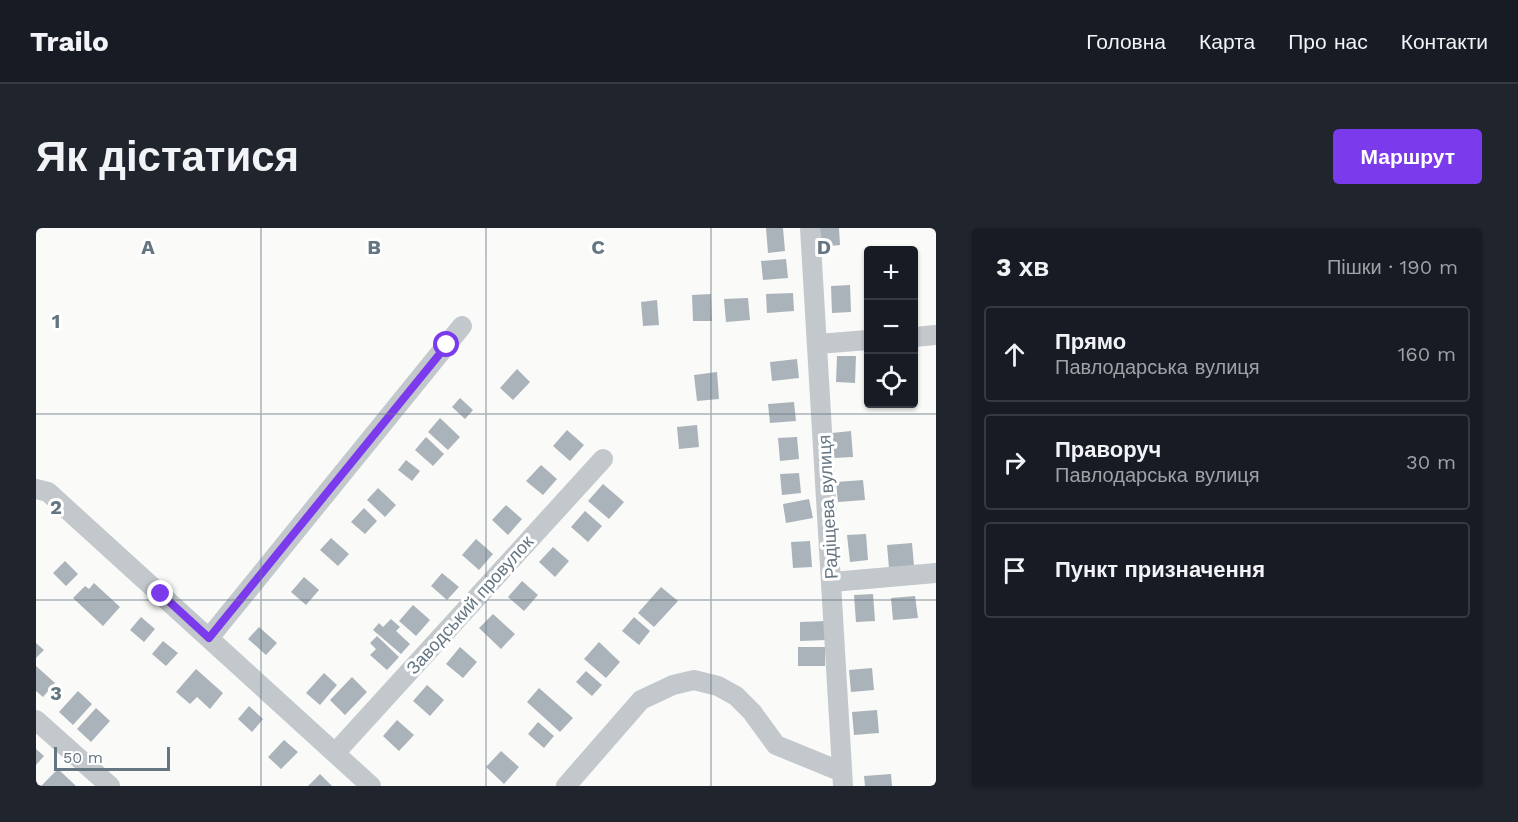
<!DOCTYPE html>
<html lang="uk">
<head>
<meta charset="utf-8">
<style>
	body { margin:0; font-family:"Work Sans",sans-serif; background:#20242c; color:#f1f3f6 }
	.controls { position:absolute; right:18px; top:18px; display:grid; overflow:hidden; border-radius:6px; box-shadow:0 2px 4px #0004 }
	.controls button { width:54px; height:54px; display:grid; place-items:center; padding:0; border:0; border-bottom:2px solid #363941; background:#171b24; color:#f1f3f6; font:30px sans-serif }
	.scale { position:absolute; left:18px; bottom:15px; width:116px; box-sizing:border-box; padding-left:6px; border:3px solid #657683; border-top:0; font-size:16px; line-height:21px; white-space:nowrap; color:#657683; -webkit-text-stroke:4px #fff; paint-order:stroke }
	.stop { position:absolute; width:18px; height:18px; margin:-14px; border:4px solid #7c3aed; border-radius:50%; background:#fff }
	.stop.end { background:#7c3aed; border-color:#fff; box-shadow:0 2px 6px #0008 }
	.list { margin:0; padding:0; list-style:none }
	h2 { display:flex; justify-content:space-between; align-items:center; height:78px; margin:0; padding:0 24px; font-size:26px }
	h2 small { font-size:20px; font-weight:400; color:#9ea1a6 }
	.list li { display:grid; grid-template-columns:39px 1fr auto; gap:18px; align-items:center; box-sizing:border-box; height:96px; margin:0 12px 12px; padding:0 12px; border:2px solid #363941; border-radius:6px }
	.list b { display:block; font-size:22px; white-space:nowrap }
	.list p { margin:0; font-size:20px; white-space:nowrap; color:#9ea1a6 }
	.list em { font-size:20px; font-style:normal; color:#9ea1a6 }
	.icon { flex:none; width:33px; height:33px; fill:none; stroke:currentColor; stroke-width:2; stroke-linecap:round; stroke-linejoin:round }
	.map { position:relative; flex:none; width:900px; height:558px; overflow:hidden; border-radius:6px }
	header { display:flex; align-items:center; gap:36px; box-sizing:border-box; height:84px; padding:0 30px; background:#171b24; border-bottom:2px solid #363941 }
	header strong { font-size:28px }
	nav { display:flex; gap:33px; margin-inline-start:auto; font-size:21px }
	.intro { display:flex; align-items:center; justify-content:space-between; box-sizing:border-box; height:144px; padding:0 36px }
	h1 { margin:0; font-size:42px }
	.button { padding:15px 27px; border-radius:6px; background:#7c3aed; color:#fff; font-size:21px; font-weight:700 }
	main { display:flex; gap:36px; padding:0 36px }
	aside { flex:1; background:#171b24; border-radius:6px; box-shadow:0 2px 4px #0004 }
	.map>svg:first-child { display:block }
	.building { fill:#aab3b9 }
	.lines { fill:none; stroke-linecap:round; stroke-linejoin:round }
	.minor { stroke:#c3c8cc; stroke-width:20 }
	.route { stroke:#7c3aed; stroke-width:8 }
	.grid { fill:none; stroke:#657683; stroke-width:1.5; stroke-opacity:0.55 }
	.labels { text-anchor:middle; stroke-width:6; stroke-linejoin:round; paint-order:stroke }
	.street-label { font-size:18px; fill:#657683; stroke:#fff }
	.grid-label { font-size:20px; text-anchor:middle; font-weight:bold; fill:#657683; stroke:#fff; stroke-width:6; stroke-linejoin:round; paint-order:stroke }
</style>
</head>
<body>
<header>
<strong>Trailo</strong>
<nav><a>Головна</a><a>Карта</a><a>Про нас</a><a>Контакти</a></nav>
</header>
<div class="intro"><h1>Як дістатися</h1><a class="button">Маршрут</a></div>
<main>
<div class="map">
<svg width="900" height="558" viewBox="0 0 900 558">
	<rect width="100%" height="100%" fill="#fafaf8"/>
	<path class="building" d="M730 0H747L749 23 732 25Z
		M784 0H803L804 17 785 19Z
		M750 31 752 50 727 52 725 33Z
		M814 57 815 84 796 85 795 58Z
		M757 65 758 83 731 85 730 66Z
		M675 66 676 93H657L656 67Z
		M712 70 714 92 690 94 688 71Z
		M621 72 623 97 607 98 605 74Z
		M801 128H820L819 155 800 154Z
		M761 131 763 150 736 153 734 134Z
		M481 141 494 154 477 172 464 160Z
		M681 144 683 171 661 173 658 147Z
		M424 170 437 182 429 191 416 179Z
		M758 174 760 193 734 195 732 176Z
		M404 190 424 209 412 222 392 204Z
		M661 197 663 219 643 221 641 199Z
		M531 202 548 217 534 233 517 218Z
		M815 203 817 229 798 230 796 205Z
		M390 209 408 226 397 238 379 222Z
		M761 209 763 231 744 233 742 210Z
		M370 232 384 243 376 253 362 242Z
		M505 237 521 251 507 267 490 253Z
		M763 245 765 265 746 267 744 246Z
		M827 252 829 272 802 274 800 254Z
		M567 256 588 274 573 291 552 273Z
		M342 260 360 277 349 289 331 272Z
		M773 271 777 290 750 295 747 276Z
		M470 277 486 291 472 307 456 292Z
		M328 280 341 293 329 306 315 294Z
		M549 283 566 298 552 314 535 299Z
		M830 306 832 332 814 334 811 307Z
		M295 310 313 326 302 338 284 322Z
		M440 311 457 326 443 342 426 327Z
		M774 313 776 339 757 340 755 314Z
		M876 315 878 338 853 340 851 317Z
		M517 319 533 333 519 349 503 334Z
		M29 333 42 346 30 358 17 345Z
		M406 345 423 359 411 372 395 358Z
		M268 349 283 362 270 377 255 364Z
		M486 353 502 367 488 383 472 369Z
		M58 355 84 379 67 398 37 370 49 358 53 361Z
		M625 359 642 373 618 399 602 385Z
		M837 366 839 393 820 394 818 367Z
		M879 368 882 390 857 392 855 370Z
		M377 377 394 392 380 408 363 393Z
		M457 386 479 406 465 421 443 400Z
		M105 389 119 401 108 414 94 402Z
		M598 389 614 403 603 417 586 403Z
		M355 391 364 399 360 403 374 416 365 426 337 402 343 395 347 399Z
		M791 393V412L764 413V394Z
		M223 399 241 415 230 427 212 411Z
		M341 408 363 429 351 442 334 427 340 421 334 415Z
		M127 413 142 425 130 438 116 426Z
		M563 414 584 434 570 450 548 431Z
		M0 415 8 422 0 430Z
		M424 419 441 434 427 450 410 436Z
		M762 419H789V438H762Z
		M0 438 19 455 7 469 0 463Z
		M836 440 838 462 815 464 813 442Z
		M160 441 187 465 174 481 161 469 154 476 140 464Z
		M550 443 566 457 556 468 540 454Z
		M288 445 301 457 284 477 270 465Z
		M316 449 331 464 309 487 294 472Z
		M391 457 408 472 394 488 377 473Z
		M503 460 537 490 524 504 491 474Z
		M42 463 56 476 37 497 23 484Z
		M213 478 227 491 216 504 202 491Z
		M60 480 74 493 55 514 41 501Z
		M841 482 843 505 818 507 816 484Z
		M361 492 378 507 363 523 347 508Z
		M502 494 518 508 508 520 492 506Z
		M248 512 262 524 245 541 232 529Z
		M0 521 8 528 0 537Z
		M465 523 483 539 468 556 450 539Z
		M22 541 40 558H5Z
		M284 546 296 558H272Z
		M855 546 856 558H829L828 548Z"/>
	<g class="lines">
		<path class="minor" d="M774 0 807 558
			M878 109 900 107
			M782 116 832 112
			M0 261 12 264 335 558
			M796 354 900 345
			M173 410 426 98
			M0 492 74 558
			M300 524 567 231
			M530 558 605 472 637 457 658 452 682 458 700 468 716 484 740 517 806 544"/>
	</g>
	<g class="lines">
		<path class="route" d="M125 366 173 410 411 117"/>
	</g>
	<path class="grid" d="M225 0V558M450 0V558M675 0V558M0 186H900M0 372H900"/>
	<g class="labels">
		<g class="street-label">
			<text transform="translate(792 279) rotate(-93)" y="6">Радіщева вулиця</text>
			<text transform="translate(434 377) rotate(-48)" y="6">Заводський провулок</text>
		</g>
	</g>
	<g class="grid-label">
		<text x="112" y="26">A</text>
		<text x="338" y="26">B</text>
		<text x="562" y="26">C</text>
		<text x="788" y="26">D</text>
		<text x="20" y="100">1</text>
		<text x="20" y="286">2</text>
		<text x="20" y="472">3</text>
	</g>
</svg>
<div class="controls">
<button>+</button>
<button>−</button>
<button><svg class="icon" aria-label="locate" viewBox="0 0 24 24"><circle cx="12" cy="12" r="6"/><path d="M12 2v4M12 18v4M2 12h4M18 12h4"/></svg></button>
</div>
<div class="scale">50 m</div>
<div class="stop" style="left:411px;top:117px"></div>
<div class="stop end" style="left:125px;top:366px"></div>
</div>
<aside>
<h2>3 хв<small>Пішки · 190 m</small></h2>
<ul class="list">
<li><svg class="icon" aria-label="ahead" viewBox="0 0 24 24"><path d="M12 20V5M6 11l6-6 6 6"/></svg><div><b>Прямо</b><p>Павлодарська вулиця</p></div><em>160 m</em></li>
<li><svg class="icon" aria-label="right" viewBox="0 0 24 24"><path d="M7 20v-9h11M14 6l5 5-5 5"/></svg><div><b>Праворуч</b><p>Павлодарська вулиця</p></div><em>30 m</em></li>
<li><svg class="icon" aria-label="arrive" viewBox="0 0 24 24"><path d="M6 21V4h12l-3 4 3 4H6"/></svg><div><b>Пункт призначення</b></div></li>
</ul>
</aside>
</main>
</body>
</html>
